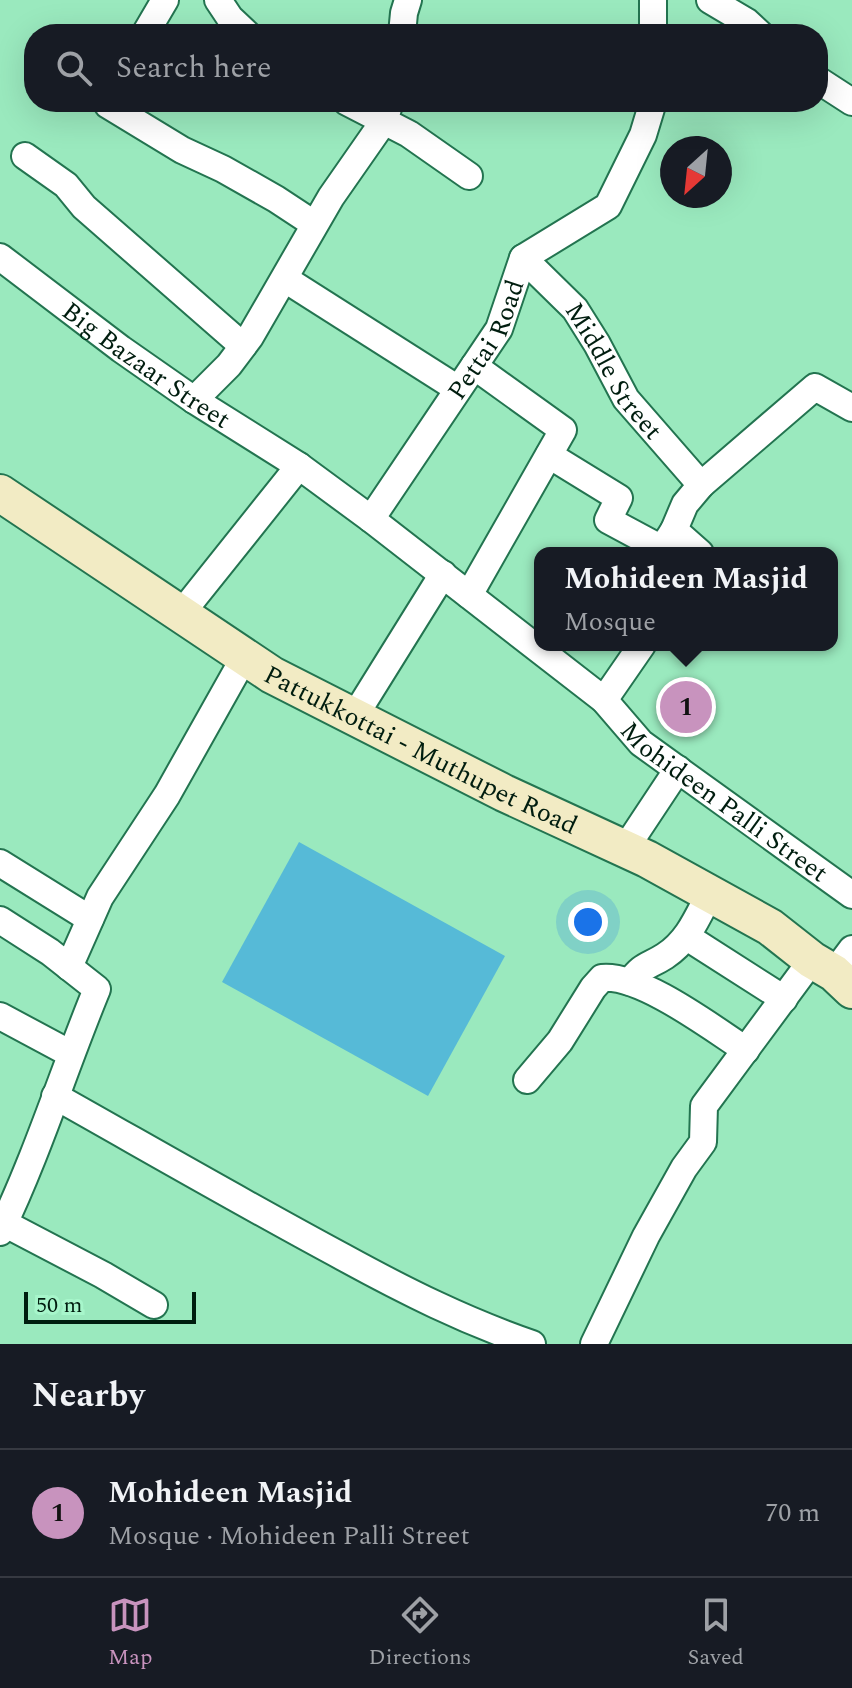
<!DOCTYPE html>
<html lang="en">
<head>
<meta charset="utf-8">
<style>
	body { margin:0; font-family:Spectral,serif; background:#20242c; color:#f1f3f6 }
	.compass { position:absolute; left:660px; top:136px; width:72px; height:72px; border-radius:50%; background:#171b24; box-shadow:0 8px 32px #0002; rotate:207deg }
	.scale { position:absolute; left:24px; bottom:20px; width:172px; box-sizing:border-box; padding-left:8px; border:4px solid #001d0f; border-top:0; font-size:22px; line-height:28px; white-space:nowrap; color:#001d0f; -webkit-text-stroke:6px #a7f6cb; paint-order:stroke }
	.you { position:absolute; left:588px; top:922px; width:28px; height:28px; margin:-20px; border:6px solid #fff; border-radius:50%; background:#1a73e8; box-shadow:0 0 0 12px #1a73e833 }
	.badge { display:grid; place-items:center; width:52px; height:52px; border-radius:50%; background:#c893be; color:#111; font-size:26px; font-weight:700 }
	.pin { position:absolute; translate:-50% -50%; border:4px solid #fff; box-shadow:0 2px 8px #0006 }
	.popup { position:absolute; left:534px; top:547px; width:304px; height:104px; box-sizing:border-box; display:grid; place-content:center; border-radius:16px; background:#171b24; filter:drop-shadow(0 2px 6px #0005); font-size:26px; white-space:nowrap; color:#9ea1a6 }
	.popup b { font-size:30px; color:#f1f3f6 }
	.popup::after { content:''; position:absolute; left:50%; top:100%; margin-left:-16px; border:16px solid transparent; border-top-color:#171b24 }
	.list { margin:0; padding:0; list-style:none }
	h2 { display:flex; justify-content:space-between; align-items:center; height:104px; margin:0; padding:0 32px; font-size:34px }
	h2 small { font-size:26px; font-weight:400; color:#9ea1a6 }
	.list li { display:grid; grid-template-columns:52px 1fr auto; gap:24px; align-items:center; box-sizing:border-box; height:128px; padding:0 32px; border-top:2px solid #363941 }
	.list b { display:block; font-size:30px; white-space:nowrap }
	.list p { margin:0; font-size:26px; white-space:nowrap; color:#9ea1a6 }
	.list em { font-size:26px; font-style:normal; color:#9ea1a6 }
	.icon { flex:none; width:44px; height:44px; fill:none; stroke:currentColor; stroke-width:2; stroke-linecap:round; stroke-linejoin:round }
	.map { position:relative; flex:none; width:852px; height:1344px; overflow:hidden }
	.search { position:absolute; background:#171b24; box-shadow:0 8px 32px #0002; left:24px; right:24px; top:24px; height:88px; display:flex; align-items:center; gap:20px; box-sizing:border-box; padding:0 28px; border-radius:32px; color:#9ea1a6; font-size:30px }
	.sheet { height:232px; background:#171b24 }
	nav { display:flex; justify-content:space-around; align-items:center; box-sizing:border-box; height:112px; border-top:2px solid #363941; background:#171b24; font-size:22px; color:#9ea1a6 }
	nav a { display:grid; justify-items:center; gap:4px }
	nav .on { color:#c893be }
	.map>svg:first-child { display:block }
	.water { fill:#56bad7 }
	.lines { fill:none; stroke-linecap:round; stroke-linejoin:round }
	.minor-casing { stroke:#237450; stroke-width:30 }
	.secondary-casing { stroke:#237450; stroke-width:40 }
	.minor { stroke:#fff; stroke-width:26 }
	.secondary { stroke:#f2ebc4; stroke-width:36 }
	.labels { text-anchor:middle; stroke-width:8; stroke-linejoin:round; paint-order:stroke }
	.street-label { font-size:26px; fill:#001d0f; stroke:#a7f6cb }
</style>
</head>
<body>
<div class="map">
<svg width="852" height="1344" viewBox="0 0 852 1344">
	<rect width="100%" height="100%" fill="#9ae9be"/>
	<path class="water" d="M299 842 505 956 428 1096 222 982Z"/>
	<g class="lines">
		<defs>
			<g id="minor">
				<path d="M218 0 230 18 247 34"/>
				<path d="M653 0V34"/>
				<path d="M710 0 747 22 760 34"/>
				<path d="M145 34 165 0"/>
				<path d="M402 34 404 13 408 0"/>
				<path d="M818 80 852 102"/>
				<path d="M110 102 108 105 182 150 223 169 276 199 314 224"/>
				<path d="M347 102 409 134 469 176"/>
				<path d="M25 156 66 185 84 207 243 346"/>
				<path id="s1" d="M0 257 121 349 194 400 299 466 371 519 604 700 641 743 852 895"/>
				<path id="s2" d="M523 258 575 309 597 344 626 399 701 485"/>
				<path d="M285 279 458 389"/>
				<path d="M194 400 229 365 250 337 331 197 384 121 390 102"/>
				<path d="M549 455 619 498 608 520 662 549 674 530"/>
				<path id="s3" d="M371 519 499 329 523 258 608 206 643 135 653 102"/>
				<path d="M700 553 674 530 685 504 701 485 815 387 852 408"/>
				<path d="M469 595 563 430 474 366"/>
				<path d="M180 615 299 466"/>
				<path d="M604 700 642 645"/>
				<path d="M354 717 443 574"/>
				<path d="M625 849 678 769"/>
				<path d="M0 863 90 919"/>
				<path d="M0 920 50 952 97 989C64 1069 38 1153 0 1232"/>
				<path d="M687 937 784 999"/>
				<path d="M69 967 100 897 167 795 244 658"/>
				<path d="M834 973 852 949"/>
				<path d="M630 982C643 964 648 967 665 956 688 941 697 918 709 895"/>
				<path d="M0 1016 71 1054"/>
				<path d="M527 1080 560 1041 593 988 602 978C641 974 712 1028 746 1050"/>
				<path d="M55 1096C151 1150 246 1205 343 1257 405 1291 465 1321 532 1344"/>
				<path d="M0 1221 103 1275 154 1305"/>
				<path d="M594 1344 646 1236 684 1168 703 1142 704 1106 812 960"/>
			</g>
			<g id="secondary">
				<path id="s4" d="M0 493 272 675 504 793 647 859 770 927 812 960 834 973 852 990"/>
			</g>
		</defs>
		<use href="#minor" class="minor-casing"/>
		<use href="#secondary" class="secondary-casing"/>
		<use href="#minor" class="minor"/>
		<use href="#secondary" class="secondary"/>
	</g>
	<g class="labels">
		<g class="street-label">
			<text dy="9" stroke="none"><textPath href="#s3" startOffset="214">Pettai Road</textPath></text>
			<text dy="9" stroke="none"><textPath href="#s1" startOffset="182">Big Bazaar Street</textPath></text>
			<text dy="9" stroke="none"><textPath href="#s2" startOffset="146">Middle Street</textPath></text>
			<text dy="9" stroke="none"><textPath href="#s4" startOffset="494">Pattukkottai - Muthupet Road</textPath></text>
			<text dy="9" stroke="none"><textPath href="#s1" startOffset="908">Mohideen Palli Street</textPath></text>
		</g>
	</g>
</svg>
<svg class="compass" viewBox="-18 -18 36 36"><path d="M0-13l5 13h-10z" fill="#e53935"/><path d="M0 13l5-13h-10z" fill="#9ea1a6"/></svg>
<div class="scale">50 m</div>
<div class="you"></div>
<div class="pin badge" style="left:686px;top:707px">1</div>
<div class="popup"><b>Mohideen Masjid</b>Mosque</div>
<div class="search"><svg class="icon" aria-label="search" viewBox="0 0 24 24"><circle cx="10" cy="10" r="6"/><path d="M15 15l6 6"/></svg>Search here</div>
</div>
<section class="sheet">
<h2>Nearby<small></small></h2>
<ul class="list">
<li><span class="badge">1</span><div><b>Mohideen Masjid</b><p>Mosque · Mohideen Palli Street</p></div><em>70 m</em></li>
</ul>
</section>
<nav>
<a class="on"><svg class="icon" aria-label="map" viewBox="0 0 24 24"><path d="M3 6l6-2 6 2 6-2v14l-6 2-6-2-6 2zM9 4v14M15 6v14"/></svg>Map</a>
<a><svg class="icon" aria-label="directions" viewBox="0 0 24 24"><path d="M12 3l9 9-9 9-9-9zM9 14v-3h6M13 9l2 2-2 2"/></svg>Directions</a>
<a><svg class="icon" aria-label="saved" viewBox="0 0 24 24"><path d="M7 4h10v16l-5-4-5 4z"/></svg>Saved</a>
</nav>
</body>
</html>
